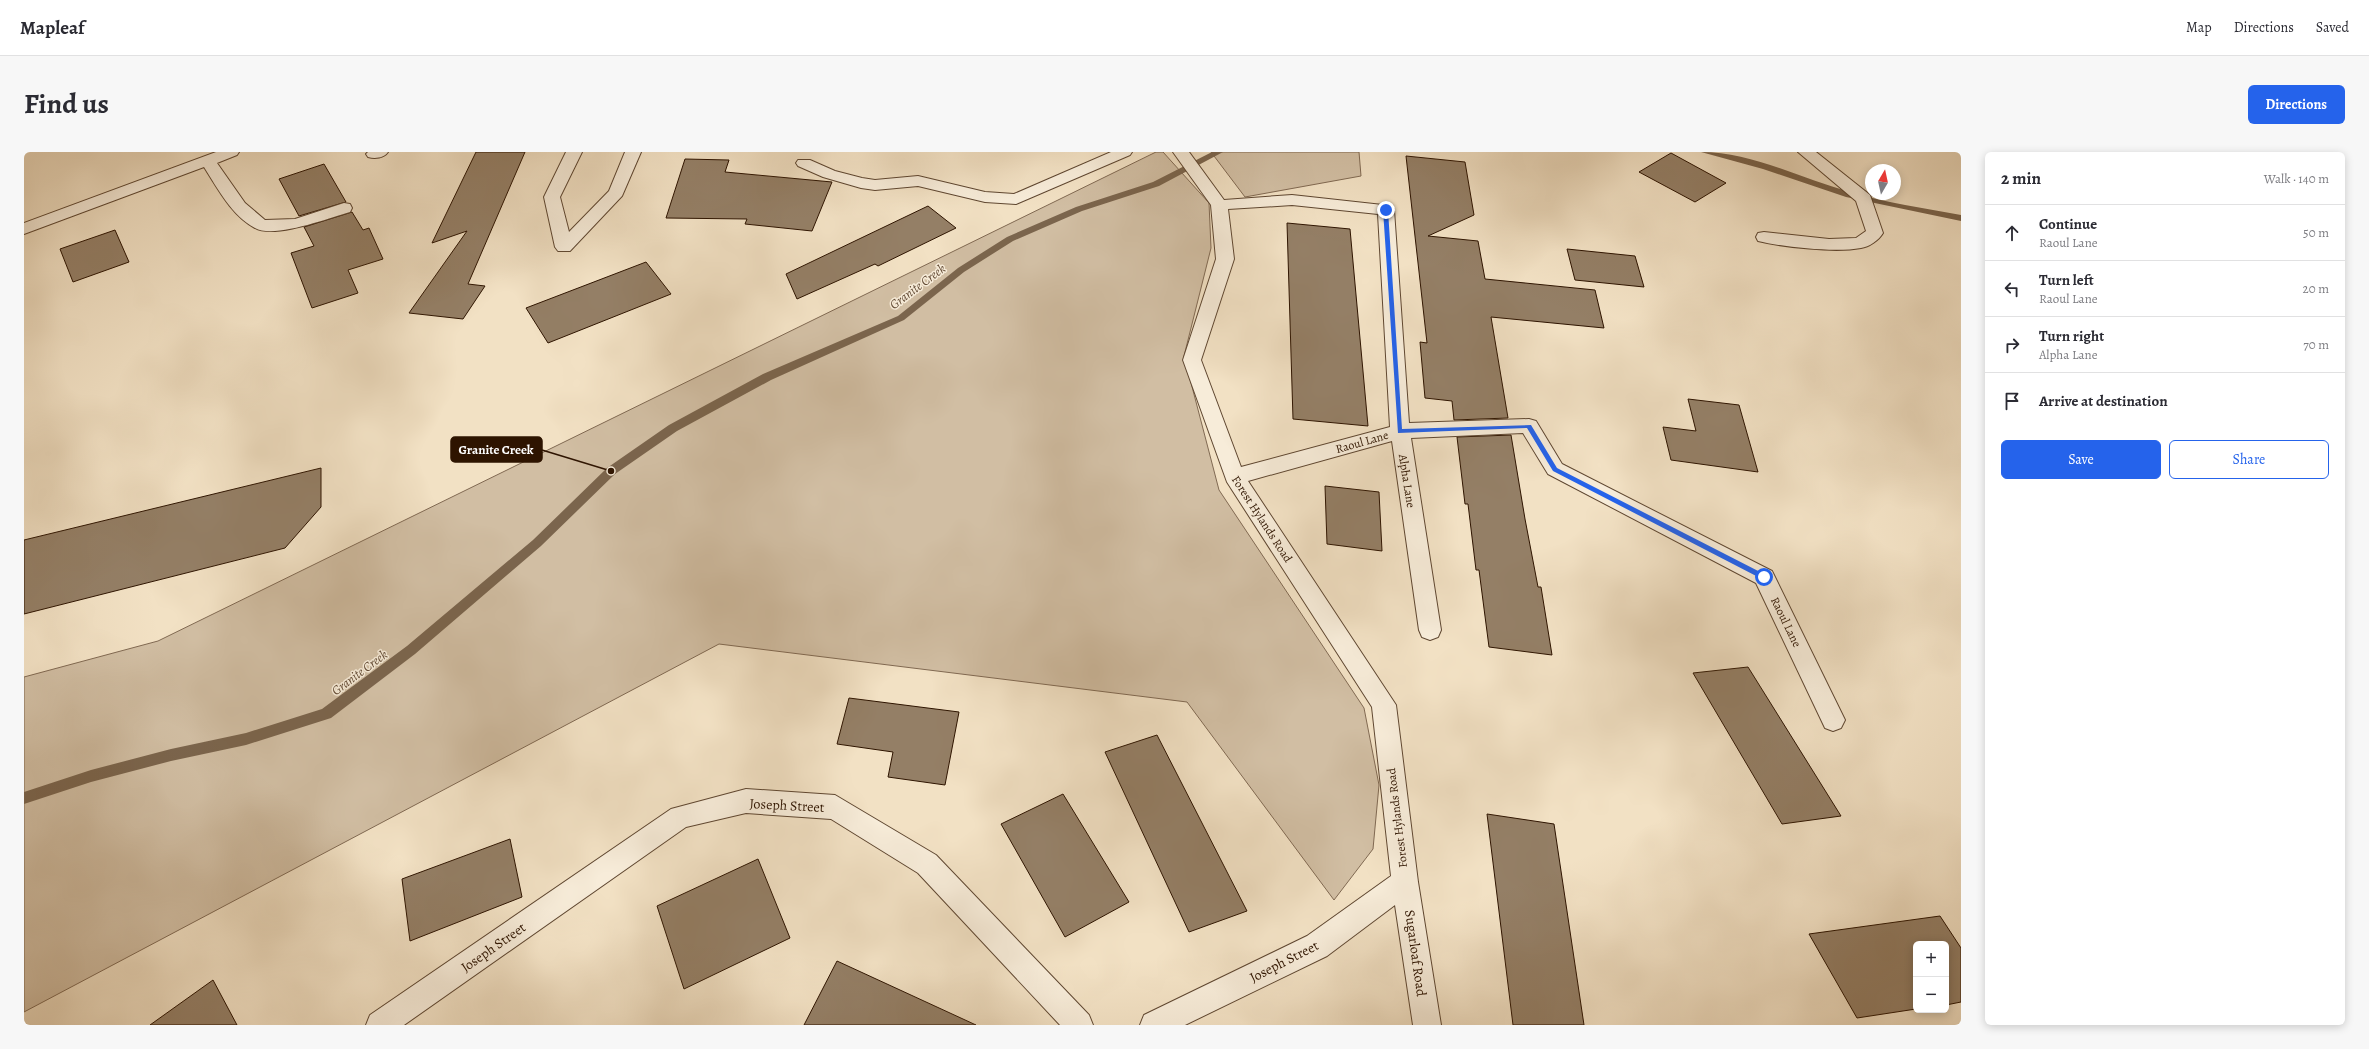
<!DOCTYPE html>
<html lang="en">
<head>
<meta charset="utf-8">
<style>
	body { margin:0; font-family:Alegreya,serif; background:#f7f7f7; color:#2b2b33 }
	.controls { position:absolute; right:12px; bottom:12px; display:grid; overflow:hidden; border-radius:6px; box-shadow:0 2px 10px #0003 }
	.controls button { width:36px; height:36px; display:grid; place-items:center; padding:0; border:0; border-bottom:1px solid #e1e1e2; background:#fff; color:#2b2b33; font:20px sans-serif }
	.compass { position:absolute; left:1841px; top:12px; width:36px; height:36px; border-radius:50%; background:#fff; box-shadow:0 2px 10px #0003; rotate:9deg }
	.stop { position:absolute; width:12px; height:12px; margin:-9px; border:3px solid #2563eb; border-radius:50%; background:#fff }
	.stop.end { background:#2563eb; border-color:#fff; box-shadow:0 1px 4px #0008 }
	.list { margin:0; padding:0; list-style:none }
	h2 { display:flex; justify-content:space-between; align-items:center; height:52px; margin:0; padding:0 16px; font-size:17px }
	h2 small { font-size:13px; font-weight:400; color:#7c7c81 }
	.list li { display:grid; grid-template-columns:26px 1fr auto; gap:12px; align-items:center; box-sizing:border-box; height:56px; padding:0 16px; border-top:1px solid #e1e1e2 }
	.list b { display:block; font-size:15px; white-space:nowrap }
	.list p { margin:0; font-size:13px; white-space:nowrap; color:#7c7c81 }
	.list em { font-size:13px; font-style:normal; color:#7c7c81 }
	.actions { display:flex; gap:8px; padding:12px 16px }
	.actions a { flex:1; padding:9px 0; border:1px solid #2563eb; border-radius:6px; text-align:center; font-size:14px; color:#2563eb }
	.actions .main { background:#2563eb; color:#fff }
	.icon { flex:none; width:22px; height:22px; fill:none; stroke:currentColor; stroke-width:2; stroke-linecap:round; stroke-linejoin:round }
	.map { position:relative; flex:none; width:1937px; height:873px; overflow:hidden; border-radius:6px }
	header { display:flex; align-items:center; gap:24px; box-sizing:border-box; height:56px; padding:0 20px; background:#fff; border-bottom:1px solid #e1e1e2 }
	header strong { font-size:19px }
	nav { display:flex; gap:22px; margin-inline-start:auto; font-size:14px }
	.intro { display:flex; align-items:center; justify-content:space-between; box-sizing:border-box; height:96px; padding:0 24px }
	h1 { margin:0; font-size:28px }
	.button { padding:10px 18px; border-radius:6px; background:#2563eb; color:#fff; font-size:14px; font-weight:700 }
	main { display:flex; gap:24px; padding:0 24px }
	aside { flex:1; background:#fff; border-radius:6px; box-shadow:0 2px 10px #0003 }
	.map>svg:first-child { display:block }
	.green { fill:#d1bea3; stroke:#806952 }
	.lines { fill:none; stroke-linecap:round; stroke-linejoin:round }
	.stream { fill:#7b654d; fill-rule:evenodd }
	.building { fill:#947f66; stroke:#2e1400 }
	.minor-casing { stroke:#5f4731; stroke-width:2 }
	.minor { fill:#f7ecd9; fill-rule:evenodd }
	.route { fill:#2563eb }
	.labels { text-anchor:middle; stroke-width:3; stroke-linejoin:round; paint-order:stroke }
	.street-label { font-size:12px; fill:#2e1400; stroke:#f7ecd9 }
	.water-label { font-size:13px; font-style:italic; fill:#624a34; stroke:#f7ecd9 }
	.near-street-label { font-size:14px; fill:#2e1400; stroke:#f7ecd9 }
	.leader { fill:none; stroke:#2e1400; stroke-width:1.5 }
	.callout-dot { fill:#2e1400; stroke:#f7ecd9; stroke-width:1.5 }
	.callout { fill:#2e1400; stroke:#2e1400; stroke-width:1.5 }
	.callout-label { font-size:13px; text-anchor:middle; font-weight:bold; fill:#fff }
</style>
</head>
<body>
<header>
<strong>Mapleaf</strong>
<nav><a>Map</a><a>Directions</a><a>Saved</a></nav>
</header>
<div class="intro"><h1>Find us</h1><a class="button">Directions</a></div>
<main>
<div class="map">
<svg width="1937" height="873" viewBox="0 0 1937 873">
	<rect width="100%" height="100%" fill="#f2e1c4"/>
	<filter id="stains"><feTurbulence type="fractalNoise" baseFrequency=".005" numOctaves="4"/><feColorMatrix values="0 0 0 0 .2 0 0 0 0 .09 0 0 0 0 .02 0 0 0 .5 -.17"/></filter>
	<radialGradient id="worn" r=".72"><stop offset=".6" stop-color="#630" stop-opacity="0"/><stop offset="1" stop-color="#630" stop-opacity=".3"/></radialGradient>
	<path class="green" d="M1132 0H1139L1185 51 1187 96 1160 204 1195 338 1340 556 1355 633 1349 697 1310 748 1163 550 695 492 0 860V525L134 489Z
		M1187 0H1335L1337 24 1221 45Z"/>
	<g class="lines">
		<path class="stream" d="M1188 0H1199L1135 34 1058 59 989 89 940 120 880 168 747 228 653 279 591 322 517 394 391 502 307 566 222 593 147 609 67 630 0 652V640L67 618 147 597 222 581 298 557 383 494 509 388 583 316 645 273 739 222 874 164 934 116 983 85 1052 55 1129 30Z
			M1677 0C1728 0 1778 27 1826 40 1862 51 1900 56 1937 63V69L1822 45 1739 17Z"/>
	</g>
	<path class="building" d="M452 0H501L444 132 461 134 439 167 385 161 443 79 408 91Z
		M1647 1 1702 31 1671 50 1615 20Z
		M1382 4 1441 10 1450 63 1404 84 1454 89 1461 127 1571 138 1580 176 1467 165 1484 266 1430 268 1428 249 1401 246 1396 190 1403 191Z
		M661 7 705 8 701 20 808 30 788 79 721 72 723 67 642 66Z
		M300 12 322 50 275 64 255 27Z
		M904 54 932 76 854 114 851 112 773 147 762 122Z
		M328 60 339 78 345 76 359 107 324 118 334 141 288 156 267 101 290 94 280 75Z
		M1263 71 1326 77 1344 274 1269 267Z
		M91 78 105 110 49 130 36 97Z
		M1543 97 1611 104 1620 135 1551 128Z
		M622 110 647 142 524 191 502 156Z
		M1664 247 1715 253 1734 320 1647 308 1639 275 1672 279Z
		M1487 283 1501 367 1514 435H1517L1528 503 1465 495 1455 418H1452L1444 352H1441L1433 285Z
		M297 316V355L261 396 0 462V388Z
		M1301 334 1355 340 1358 399 1303 392Z
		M1724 515 1817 664 1758 672 1669 521Z
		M825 546 935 560 921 633 864 625 869 600 813 592Z
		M1133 583 1223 759 1165 780 1081 600Z
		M1039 642 1105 750 1041 785 977 672Z
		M1463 662 1530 672 1560 873H1489Z
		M486 687 498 745 386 789 378 727Z
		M734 707 766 786 660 837 633 754Z
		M1916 764 1937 796V850L1922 853V792H1892V857L1833 866 1785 782Z
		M813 809 952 873H780Z
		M189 828 213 873H126Z"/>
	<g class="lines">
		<defs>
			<path id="minor" d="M192 0H215L213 3 193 11 221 51 241 68 271 67 320 51 326 52 328 56 326 60C305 66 250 87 231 76 208 64 194 37 180 15L0 82V71Z
				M344 0H364C360 6 351 7 344 5L342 2Z
				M542 0H558L536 45 545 80 585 39 601 0H617L598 44 546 99H534L531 95 520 45Z
				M1087 0H1108L1106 3 992 52 961 50 894 34 851 38 837 36 799 25 774 14 772 11 774 8H786L811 19 838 26 851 28 894 24 961 40 990 42Z
				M1149 0H1165L1200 48 1268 43 1368 54 1370 58 1385 271 1505 267 1512 269 1538 312 1748 419 1821 568 1817 576 1809 579 1801 576 1732 431 1524 322 1499 281 1387 286 1417 478 1414 485 1406 488 1398 485 1395 478 1368 289 1224 329 1372 553 1394 730 1417 873H1389L1371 753 1303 804 1161 873H1116L1120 863 1283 784 1367 724 1348 555 1203 330 1159 208 1192 107 1187 53ZM1268 53 1354 62 1366 275 1217 315 1177 208 1210 107 1204 57Z
				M1774 0H1792L1846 43 1859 81C1855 88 1845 95 1837 96 1811 101 1759 95 1734 89L1732 85 1734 81 1740 80 1805 87 1832 86 1842 79 1832 49Z
				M722 637 811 643 912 703 1065 863 1069 873H1036L894 721 807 667 722 661 662 675 380 873H342L346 863 647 657Z"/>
		</defs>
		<use href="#minor" class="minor-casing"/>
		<use href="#minor" class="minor"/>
	</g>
	<path class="route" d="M1362 57 1364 58 1378 277 1507 273 1533 316 1742 423V427H1738L1529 319 1503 276 1374 281 1359 58Z"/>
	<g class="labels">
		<g class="street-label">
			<text transform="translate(1338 290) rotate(-16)" y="4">Raoul Lane</text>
			<text transform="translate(1383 329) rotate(81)" y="4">Alpha Lane</text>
			<text transform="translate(1238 367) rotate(57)" y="4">Forest Hylands Road</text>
			<text transform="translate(1762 470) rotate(64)" y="4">Raoul Lane</text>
			<text transform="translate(1373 666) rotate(-97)" y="4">Forest Hylands Road</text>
		</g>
		<g class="water-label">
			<text transform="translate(893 134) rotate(-37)" y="5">Granite Creek</text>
			<text transform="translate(335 520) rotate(-37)" y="5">Granite Creek</text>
		</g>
		<g class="near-street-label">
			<text transform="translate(763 653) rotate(3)" y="5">Joseph Street</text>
			<text transform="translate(469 795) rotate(-35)" y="5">Joseph Street</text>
			<text transform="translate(1392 801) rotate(82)" y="5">Sugarloaf Road</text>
			<text transform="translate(1260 809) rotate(-27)" y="5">Joseph Street</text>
		</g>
	</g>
	<path class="leader" d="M587 319L518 298"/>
	<circle class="callout-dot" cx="587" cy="319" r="4"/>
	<rect class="callout" x="427" y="285" width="91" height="25" rx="4"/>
	<g class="callout-label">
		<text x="472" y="302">Granite Creek</text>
	</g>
	<rect width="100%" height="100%" filter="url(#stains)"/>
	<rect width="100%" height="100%" fill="url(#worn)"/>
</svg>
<div class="controls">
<button>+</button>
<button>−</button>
</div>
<svg class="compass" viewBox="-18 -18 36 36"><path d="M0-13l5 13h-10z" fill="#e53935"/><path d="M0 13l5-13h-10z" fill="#7c7c81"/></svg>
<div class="stop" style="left:1740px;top:425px"></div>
<div class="stop end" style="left:1362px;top:58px"></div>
</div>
<aside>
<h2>2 min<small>Walk · 140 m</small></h2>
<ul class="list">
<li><svg class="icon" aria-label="ahead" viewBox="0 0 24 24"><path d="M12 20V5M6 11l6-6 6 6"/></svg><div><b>Continue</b><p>Raoul Lane</p></div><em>50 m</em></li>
<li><svg class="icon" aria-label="left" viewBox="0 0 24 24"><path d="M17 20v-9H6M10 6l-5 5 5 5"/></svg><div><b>Turn left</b><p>Raoul Lane</p></div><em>20 m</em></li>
<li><svg class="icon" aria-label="right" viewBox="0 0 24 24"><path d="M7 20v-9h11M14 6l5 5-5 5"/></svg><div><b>Turn right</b><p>Alpha Lane</p></div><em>70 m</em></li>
<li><svg class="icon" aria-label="arrive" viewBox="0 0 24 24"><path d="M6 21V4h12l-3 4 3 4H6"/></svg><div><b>Arrive at destination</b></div></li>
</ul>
<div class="actions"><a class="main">Save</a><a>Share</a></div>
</aside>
</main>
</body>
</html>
